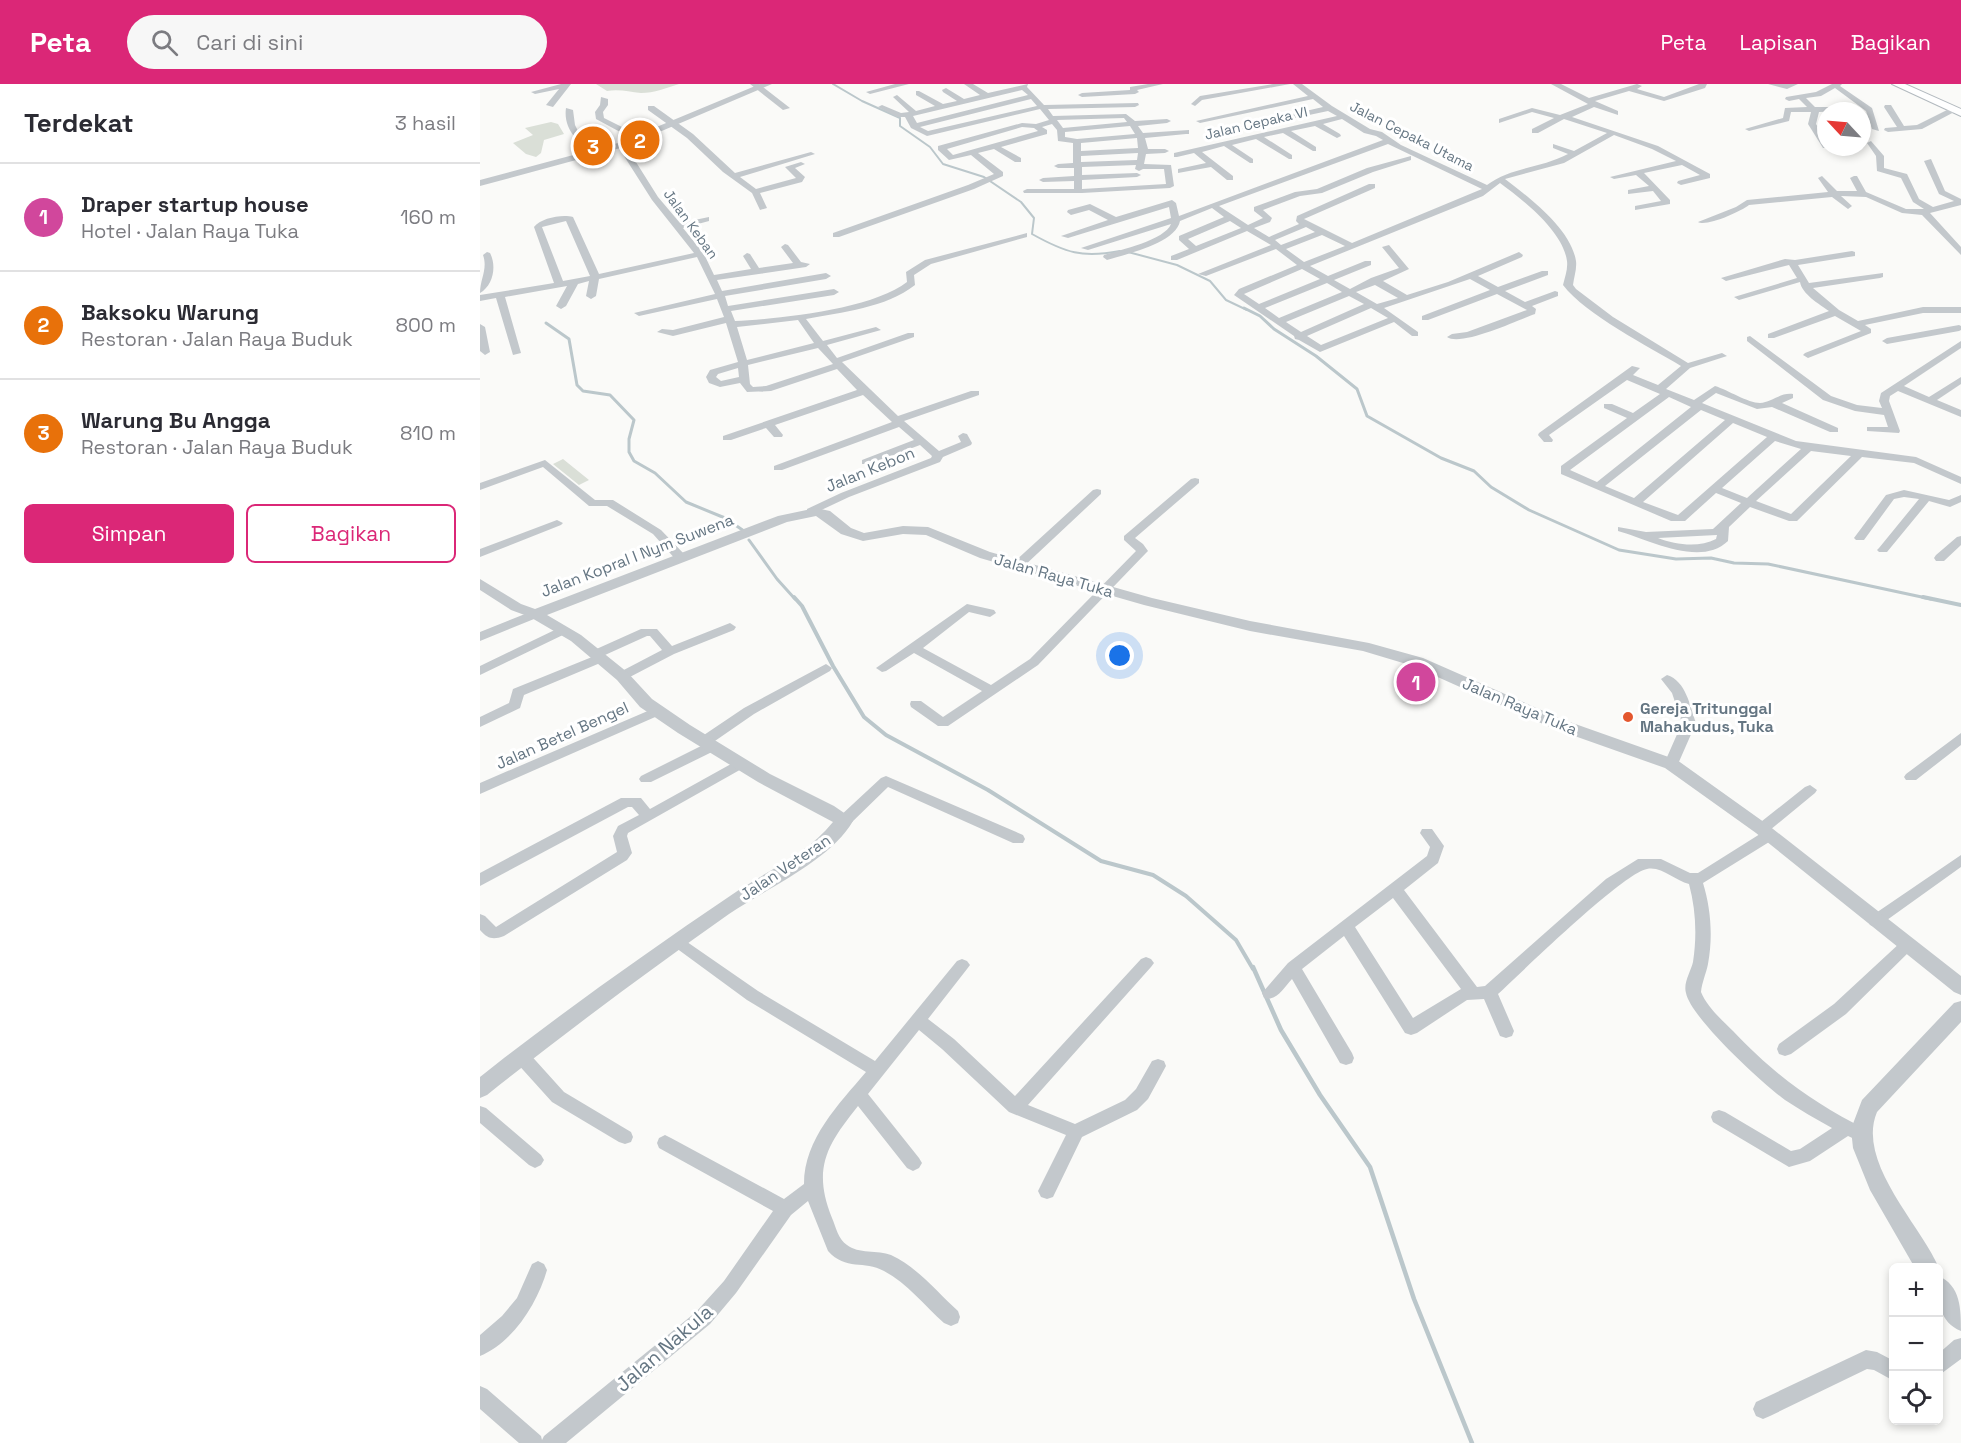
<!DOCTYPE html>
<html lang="id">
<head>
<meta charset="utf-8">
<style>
	body { margin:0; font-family:"Space Grotesk",sans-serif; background:#f7f7f7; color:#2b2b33 }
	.controls { position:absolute; right:18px; bottom:18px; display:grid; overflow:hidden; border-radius:9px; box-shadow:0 3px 9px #0003 }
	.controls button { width:54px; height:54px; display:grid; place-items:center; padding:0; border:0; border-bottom:2px solid #e1e1e2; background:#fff; color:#2b2b33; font:30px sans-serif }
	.compass { position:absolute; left:1337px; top:18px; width:54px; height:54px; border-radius:50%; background:#fff; box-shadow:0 3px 9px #0003; rotate:296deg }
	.you { position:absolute; left:640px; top:572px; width:21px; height:21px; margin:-15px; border:4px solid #fff; border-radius:50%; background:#1a73e8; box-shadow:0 0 0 9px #1a73e833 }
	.badge { display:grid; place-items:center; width:39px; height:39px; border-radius:50%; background:#db2777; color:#fff; font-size:20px; font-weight:700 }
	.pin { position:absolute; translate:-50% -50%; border:3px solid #fff; box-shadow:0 2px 6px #0006 }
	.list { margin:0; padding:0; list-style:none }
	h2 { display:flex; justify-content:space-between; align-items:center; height:78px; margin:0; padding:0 24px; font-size:26px }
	h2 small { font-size:20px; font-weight:400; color:#7c7c81 }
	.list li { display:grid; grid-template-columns:39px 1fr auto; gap:18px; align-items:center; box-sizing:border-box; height:108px; padding:0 24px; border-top:2px solid #e1e1e2 }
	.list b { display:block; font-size:22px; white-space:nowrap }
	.list p { margin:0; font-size:20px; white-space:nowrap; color:#7c7c81 }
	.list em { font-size:20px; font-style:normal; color:#7c7c81 }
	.actions { display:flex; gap:12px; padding:18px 24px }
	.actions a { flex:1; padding:14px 0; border:2px solid #db2777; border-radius:9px; text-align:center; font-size:21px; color:#db2777 }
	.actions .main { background:#db2777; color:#fff }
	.icon { flex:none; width:33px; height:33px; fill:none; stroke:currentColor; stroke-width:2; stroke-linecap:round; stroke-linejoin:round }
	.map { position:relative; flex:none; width:1481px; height:1359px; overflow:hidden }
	header { display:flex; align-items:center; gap:36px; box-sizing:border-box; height:84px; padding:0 30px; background:#db2777; color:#fff }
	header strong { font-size:28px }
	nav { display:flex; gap:33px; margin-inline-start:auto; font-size:21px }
	.search { width:420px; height:54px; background:#f7f7f7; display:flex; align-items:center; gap:15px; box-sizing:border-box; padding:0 21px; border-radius:33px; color:#7c7c81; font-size:22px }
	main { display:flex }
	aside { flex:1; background:#fff }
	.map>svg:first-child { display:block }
	.green { fill:#dadfd7 }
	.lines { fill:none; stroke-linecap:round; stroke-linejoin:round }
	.stream-far3 { stroke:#bbc7cb; stroke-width:2 }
	.stream-far2 { stroke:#bbc7cb; stroke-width:3 }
	.stream-far1 { stroke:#bbc7cb; stroke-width:4 }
	.stream { stroke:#bbc7cb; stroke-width:4.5 }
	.secondary-casing { stroke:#b3babf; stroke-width:2 }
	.minor { fill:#c3c8cc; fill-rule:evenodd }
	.tertiary { fill:#c3c8cc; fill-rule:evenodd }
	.secondary { fill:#fff; fill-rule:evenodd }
	.poi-dot { fill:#e4572e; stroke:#fff; stroke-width:2 }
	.labels { text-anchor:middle; stroke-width:6; stroke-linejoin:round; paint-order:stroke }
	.far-street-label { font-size:14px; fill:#657683; stroke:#fff }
	.street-label { font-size:16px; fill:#657683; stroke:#fff }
	.poi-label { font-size:16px; font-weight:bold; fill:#657683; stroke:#fff; text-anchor:start }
	.near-street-label { font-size:20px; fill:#657683; stroke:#fff }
</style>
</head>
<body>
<header>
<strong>Peta</strong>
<div class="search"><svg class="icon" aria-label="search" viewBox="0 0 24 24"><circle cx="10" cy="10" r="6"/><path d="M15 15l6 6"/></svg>Cari di sini</div>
<nav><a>Peta</a><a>Lapisan</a><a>Bagikan</a></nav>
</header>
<main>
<aside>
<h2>Terdekat<small>3 hasil</small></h2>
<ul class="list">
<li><span class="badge" style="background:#d1479c">1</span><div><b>Draper startup house</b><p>Hotel · Jalan Raya Tuka</p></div><em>160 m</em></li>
<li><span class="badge" style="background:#e8710a">2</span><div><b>Baksoku Warung</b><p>Restoran · Jalan Raya Buduk</p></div><em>800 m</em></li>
<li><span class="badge" style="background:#e8710a">3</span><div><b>Warung Bu Angga</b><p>Restoran · Jalan Raya Buduk</p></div><em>810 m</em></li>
</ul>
<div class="actions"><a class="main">Simpan</a><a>Bagikan</a></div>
</aside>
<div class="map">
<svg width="1481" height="1359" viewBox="0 0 1481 1359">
	<rect width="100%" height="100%" fill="#fafaf8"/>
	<path class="green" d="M116 0H199C187 4 174 9 161 9 149 8 140 5 127 7Z
		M71 38 78 40 84 50 64 56 61 69 56 73 46 70 33 59 53 51 45 44Z
		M83 375 109 396 99 401 73 380Z"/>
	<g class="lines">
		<path class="stream-far3" d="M353 0 382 17 420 34V42L450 63 463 80 504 93 541 118 554 134 552 150C586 169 602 174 640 167
			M648 168 697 181 730 197 746 216 767 226"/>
		<path class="stream-far2" d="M764 224 780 232 794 245 836 272 877 305 887 332 961 374 994 387 1011 403 1049 426 1139 466 1196 475 1231 474 1254 479 1288 480 1451 515
			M66 239 89 255 97 301 103 307 130 311 154 336 149 355V368L154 377 175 389 206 418 245 434 264 447
			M269 456 297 495 315 515"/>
		<path class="stream-far1" d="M314 513 322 522 353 582 384 633 406 651 508 706 621 777 673 791 706 812 756 856 773 885
			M1443 513 1481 521"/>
		<path class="stream" d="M773 883 801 946 840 1011 890 1083 934 1215 992 1359"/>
		<defs>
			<path id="secondary" d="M1412 0H1425L1481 25V32Z"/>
		</defs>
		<use href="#secondary" class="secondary-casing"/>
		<path class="minor" d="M81 0H91L73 23 66 21 79 5 55 10 51 8Z
			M270 0H279L310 24 303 26Z
			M415 0H429L390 10 386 8Z
			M484 0H493L508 9 548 0 547 3 564 21 658 19 659 21 655 23 568 25 573 32 646 30 655 37 687 35 691 37 687 39 658 42 663 49 709 46V50H706L665 54 668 65H685L689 67 685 69 666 70 664 80 691 81 694 102 690 104 602 109H544L543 107 547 105H594V97L563 98 559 96 563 94 594 92V84H578L574 82 578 80 593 79V59L578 57 577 46 572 40 562 43 567 46V50L521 63 541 74V78H535L514 65 498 69 523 88V92L494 105 359 153H353V149L488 101 514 90 491 71 469 76 458 66V62L542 39 556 40 569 36 560 25 447 52 431 44 425 33H417L398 23 402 21 421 29 429 28 413 13 417 11 436 27 455 22 436 11V7H439L463 20 477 17 463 8 462 6 466 4 484 15 500 11ZM542 6 548 11 437 39 433 32ZM551 15 557 22 448 47 440 43ZM644 34 647 38 583 44 577 36ZM650 42 655 50 597 55 585 53V48ZM542 43 554 44 558 47 473 71 467 65ZM657 54 658 64 601 67V59ZM658 69 657 76 601 78V72ZM656 81 655 85 659 87 663 85H684L686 100 602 105V96L657 93 661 91 657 89 602 91V83Z
			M668 0H683L657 6 659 8 655 10 602 13 598 11 602 9 650 6V3Z
			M793 0H810L722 16 715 22 711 20 720 12Z
			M813 0H822L852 22 890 45 902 48 921 61 1007 101C1031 83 1062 84 1088 70L1073 64V60L1094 67 1127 49 1084 35 1058 49H1052V45L1074 34 1052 28 1019 39V35L1052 24 1080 31 1108 20 1071 0H1081L1109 14 1157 0 1162 2 1157 5 1184 13 1219 0H1227L1225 4 1184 17 1149 7 1115 17 1138 27V31L1114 23 1092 33 1178 62 1230 90V94L1201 101 1197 99 1198 97 1220 91 1202 81 1164 89 1190 116V120L1155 126V122L1181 117 1173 107 1148 110V106L1169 102 1156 91 1134 95 1130 93 1196 77 1172 65 1134 51 1084 79 1025 95C1050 114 1091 145 1096 177 1097 185 1094 193 1093 201L1096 205 1133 233 1208 279 1242 269 1247 272 1210 284 1186 305 1214 316 1235 302C1248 306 1268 319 1280 319 1292 318 1301 308 1313 310V314L1302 319 1358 344V348H1350L1292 323 1277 325 1236 309 1222 319 1316 357 1436 373 1481 393V400L1434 379 1382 373 1317 437H1309L1270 423 1249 443 1248 457C1220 484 1168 455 1138 447V443L1166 448 1233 445 1261 419 1236 409 1205 437H1191L1081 390V382L1147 334 1124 324V320H1132L1153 329 1180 310 1147 296 1069 351 1073 356 1072 358H1064L1058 351 1059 349 1152 282 1160 284 1153 291 1178 301 1201 282C1168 262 1106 231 1083 201 1085 193 1088 185 1087 177 1083 147 1043 116 1020 99L1003 112 830 182 848 192 885 177H891V181L854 196 870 205 891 194 919 184 902 163 909 161 929 185 903 197 927 211 968 198 1039 168 1043 171 1042 173 998 192 1018 203 1062 187H1068V191L1025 207 1045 218 1075 207 1078 208V212L1052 222 1056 225 1055 230C1038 236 981 263 967 253L972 250 987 248 1047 226 1017 210 948 236H942V232L1010 206 990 195 904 224 938 248V252H932L914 238 840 268 819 256 815 255 814 252 754 211 759 205 817 181 796 165 726 192 718 190 791 161 767 147 697 176H691V172L709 165 699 156V152L744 133 732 124 700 137C696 159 647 170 627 176L623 173 624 171C640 166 685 156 691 140L608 166 601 164 691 134 689 123 588 154 581 152 628 136 609 126 591 131 587 128 588 126 610 120 636 133 692 116 696 119 699 132 903 56 896 52 884 49 862 35 843 40 860 50 861 52 857 54 835 42 811 47 836 63V67H833L803 49 784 53 812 71V75H809L776 55 752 61 773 75V79H770L744 62 722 68 753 92V96H747L731 83 698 89V85L726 79 714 69 697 73H694V69L857 32 848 27 735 51 731 49 843 23 833 15 720 39 716 37 828 12ZM908 60 1002 105 872 159 824 135 895 104V100H889L817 132 816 137 819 140 789 153 774 144 790 138 792 134 783 126 820 112 842 109 893 88 931 76V72L887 84 837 105 815 108 774 123V127L783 134 768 141 739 122ZM750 137 761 144 716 162 708 155ZM826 143 835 148 801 161 795 156ZM842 151 865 162 824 178 806 165ZM822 185 840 195 779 220 764 210ZM847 199 862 208 799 234 785 224ZM895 201 918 214 897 220 876 208ZM869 212 884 220 821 248 806 238ZM891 224 908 234 841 261 827 252ZM1189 313 1211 323 1117 398 1090 386ZM1221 326 1245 336 1154 414 1125 402ZM1253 339 1287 353 1198 431 1163 418ZM1295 357 1321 365 1267 414 1242 404ZM1331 367 1371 372 1311 430 1276 417ZM1237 451 1236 455C1219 464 1196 461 1178 454Z
			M1288 0H1318L1307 5Z
			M1352 0H1362L1360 2 1392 24 1399 47 1392 45 1386 27 1355 4 1341 12 1326 14 1335 23H1364L1368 25 1365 27 1339 28 1336 40 1346 56V63L1349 64H1343L1328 40 1331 28H1311L1309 37 1269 47 1265 45 1303 34 1305 24 1327 23 1319 15 1309 17 1305 15 1306 13 1336 8Z
			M121 13 128 15V21L123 28 124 34 148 46 152 60H146L142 49 116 35 115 28 120 21Z
			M1405 21H1411L1424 42 1437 41 1471 24 1478 26 1442 45 1408 48 1404 46 1405 44 1417 43 1404 23Z
			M168 22H174L213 50 255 89 331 68 335 70 260 93 276 105 316 94 305 83 321 78 325 80 315 84 325 93 322 98 280 109 287 124 280 126 272 109 243 88 207 54 168 26Z
			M86 24 93 26 95 41 99 49 118 67V71H112C98 58 83 45 86 24Z
			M1391 57 1404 72V84L1427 90 1439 115 1453 123 1474 117 1459 110 1444 77 1451 75 1465 107 1481 115V121L1450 129 1481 163V171L1442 131 1422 129 1386 113 1361 112 1372 122 1368 125 1352 113 1269 121C1260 128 1226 143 1218 138L1256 123 1267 116 1348 108 1338 94 1342 92 1357 107H1377L1370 94 1374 92H1377L1386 108 1426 125H1444L1433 118 1421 94 1397 87 1396 72 1387 59Z
			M138 59H144L178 113 200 139 229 133V137L203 144 224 170 234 191 271 185 263 172 267 169 270 170 279 184 313 179 301 163 305 160 308 161 321 178 330 180 326 183 237 196 242 207 346 189 351 192 346 195 245 212 248 222 354 205 359 208 354 211 251 227 255 237C299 235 393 225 427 198L426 188 445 176 547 149V153L451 180 434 191 435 201C406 224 362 228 326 235L343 257 396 243 401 246 347 261 357 274 428 249H434V253L362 278 418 332 491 307H499V311L424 337 459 367 481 358 478 352 483 349 487 350 492 359 491 361 463 373 460 378 369 413 335 429H327V425L361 409 451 374 452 372 440 361 390 380H382V376L434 356 419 343 302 386H294V382L412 338 383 311 295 341 303 351 302 353H294L286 344 251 356H243V352L377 306 357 285 291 307 267 308 260 299 240 303 229 299 226 293 230 286 258 278 246 239 193 252 177 248 182 245 193 246 244 233 237 215 159 232 154 229 235 210 217 173 119 195 116 212 111 215 106 212 109 197 98 200 86 222 81 225 76 222 87 202 25 213 41 269 33 271 16 214 0 217V211L74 199 54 143C61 134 82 130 93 133L119 190 214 169 172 116 137 61ZM86 137 110 192 83 197 62 143ZM318 236 334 259 267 276 257 243ZM338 264 353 280 286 302 273 303 270 300 268 281ZM258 284 259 293 241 297 236 293 238 290Z
			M1372 167 1375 168V172L1318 181 1329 199 1403 189V193L1400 194 1333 204 1359 226 1378 237 1443 223H1481V229H1443L1385 241 1391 245V249L1328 274 1323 271 1325 269 1381 247 1355 232 1294 254H1288V250L1349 227C1339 220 1322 210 1320 198L1259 216 1254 213 1317 194 1309 181 1246 197 1241 194 1305 175 1315 176Z
			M7 168 10 169C17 182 13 202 0 209 0 195 8 185 3 171Z
			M0 240 5 243 10 268 5 271 0 267Z
			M1479 241 1481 242V246L1479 247 1407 260 1402 257 1407 254Z
			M1270 252 1351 312 1377 321 1402 324 1399 317 1401 309 1481 257V264L1424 302 1449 313 1481 293V300L1457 316 1481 326V333L1418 307 1410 312 1409 317 1420 347 1419 349 1387 347V343H1408L1404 331 1375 327 1343 316 1267 257V253Z
			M65 376 115 416H133L181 446 205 471 207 474 205 477H197L173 450 127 422H109L63 383 0 406V399Z
			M715 394 719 395V399L655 454 663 460 668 467 666 469 558 581 468 642H458L431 623 430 620 431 617H441L463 633 502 607 434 569 406 587 402 588 396 584 487 520 514 526 516 529 510 533 489 528 443 564 511 601 550 575 656 467 644 456V452L711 395Z
			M617 405 621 406V410L542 484H534L532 481 534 478 613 406Z
			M1424 406 1469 416 1481 411V418L1470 423 1449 417 1407 468H1399L1397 466 1399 464 1439 415 1424 413 1414 415 1384 456H1376L1374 454 1406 411Z
			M77 436 83 439 81 441 0 473V465Z
			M1481 452V461L1464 477H1456L1454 474 1456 471 1477 453Z
			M55 526 61 530 59 533 0 557V548Z
			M250 539 256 543 254 546 194 570 146 595H138L136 592 138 589 182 566 170 552H167L125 571 127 574 125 577 44 611 40 624 0 643V633L29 619 33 605 112 573 110 570 112 567 161 545H177L192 562Z
			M83 542 89 546 87 549 0 591V582Z
			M346 580 352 584 350 587 274 630 232 659 238 663 236 666 171 698H161L159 695 161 692 221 662 216 658 218 655 264 624Z
			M1187 591C1206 597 1210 622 1216 639L1198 680 1191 685 1184 680 1202 639 1192 609 1181 595Z
			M177 623 184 627 182 630 0 710V699Z
			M1481 649V661L1436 696H1426L1424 693 1426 690Z
			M260 675 265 677 267 680 265 683 148 749 147 752 152 769 147 776 24 852C13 856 8 855 0 846V830L5 832 16 843 137 768 133 752 138 742 159 731 152 723H148L0 802V789L141 714H161L170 725Z
			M406 692 543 751 545 755 543 759H533L408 703 369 741H359L357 737 359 733 401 694Z
			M1330 701 1337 706 1335 709 1290 746 1296 751 1294 755 1223 799C1231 825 1233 853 1228 880 1226 890 1222 898 1221 908 1227 923 1242 936 1253 947 1296 992 1332 1018 1387 1046L1389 1051 1387 1056 1381 1058 1368 1052 1330 1077 1309 1083 1233 1038 1231 1033 1233 1028 1239 1026 1245 1028 1311 1067 1320 1065 1352 1044C1336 1035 1320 1026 1305 1016 1282 999 1211 934 1206 909 1203 899 1211 887 1213 878 1217 852 1216 826 1209 800 1195 797 1182 782 1167 785 1143 789 1042 888 1018 910L1034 947 1032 952 1026 954 1020 952 1004 915 987 916 937 949 931 951 925 949 864 852 822 885 872 969 874 974 872 979 866 981 860 979 812 895C804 903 797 918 784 914L782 909 808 879 947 772 950 763 940 749 942 745H952L964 762 958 779 924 806 997 903 1005 902 1126 795 1158 775H1181L1210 789H1218L1280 750 1275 745 1277 741 1325 703ZM913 814 981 905 933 934 875 843Z
			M1481 771V783L1400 841 1395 843 1390 841 1388 837 1390 833Z
			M197 851 278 907 395 977 477 877 482 875 487 877 490 881 487 885 448 935 474 955 535 1012 661 875 666 873 671 875 674 879 671 883 548 1021 595 1040 645 1016 656 1005 672 977 678 975 684 977 686 982 668 1015 657 1026 602 1053 573 1113 567 1115 561 1113 558 1107 586 1051 529 1028 462 965 439 946 388 1010 439 1074 442 1079 439 1084 433 1087 427 1084 378 1022C347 1061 332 1084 352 1134 356 1143 358 1155 367 1161 378 1170 398 1166 411 1171 437 1183 457 1208 478 1227L480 1233 478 1239 471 1242 464 1239C445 1222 427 1199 404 1187 384 1176 366 1187 348 1167L328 1117 311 1131 256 1209 230 1240 86 1359H39L0 1325V1302L7 1305 61 1352 62 1356 64 1352 216 1228 244 1197 293 1127 179 1064 177 1059 179 1054 185 1051 191 1054 304 1115 324 1100C324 1055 359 1020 386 988L267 916 192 861 189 857 192 853Z
			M1426 856 1431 858 1434 862 1431 866 1366 930 1311 970 1305 972 1299 970 1297 965 1299 960 1354 920 1421 858Z
			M41 965 47 967 84 1008 151 1048 153 1053 151 1058 145 1060 139 1058 72 1018 35 977 33 972 35 967Z
			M0 1022 6 1024 61 1071 64 1076 61 1081 55 1084 49 1081 0 1039Z
			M58 1177 64 1180 67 1186C58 1218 33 1259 0 1272V1251L22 1232 37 1214 52 1180Z
			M1481 1254V1275L1458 1292V1270L1474 1256Z
			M1386 1266 1397 1268 1414 1277V1297L1394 1286 1387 1285 1290 1332 1283 1335 1276 1332 1273 1325 1276 1318Z"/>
		<path class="tertiary" d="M280 0H292L144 63 0 102V96L138 59Z
			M336 424 350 427 371 444 384 449 423 442 448 443 510 468 672 514 770 537 889 559 943 574 1084 636 1197 676 1288 741 1481 892V911L1474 908 1276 749 1185 684 1072 644 933 582 883 567 770 547 664 521 500 474 446 451 423 450 383 457 361 450 336 432 307 438 67 531 101 551 147 588 172 615 210 641 290 690 354 722 370 733 373 737C350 777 287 804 249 830 167 888 86 948 7 1011L0 1014V993L24 974C97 918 173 864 250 812 284 788 327 771 353 738L278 698 198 649 160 623 137 596 91 557 50 533 31 526 0 506V495L41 520 55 525 298 432Z
			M1481 917V938L1397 1028C1376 1078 1440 1140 1459 1184H1435L1390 1106 1373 1064 1371 1045 1382 1016 1474 919Z
			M1458 1192C1481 1201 1481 1226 1481 1247 1457 1237 1458 1213 1458 1192Z"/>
		<use href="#secondary" class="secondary"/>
	</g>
	<circle class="poi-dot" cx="1148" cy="633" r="6"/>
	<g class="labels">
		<g class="far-street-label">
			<text transform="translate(776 39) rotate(-13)" y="5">Jalan Cepaka VI</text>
			<text transform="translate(932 52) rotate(27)" y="5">Jalan Cepaka Utama</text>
			<text transform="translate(211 140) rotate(54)" y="5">Jalan Keban</text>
		</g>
		<g class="street-label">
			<text transform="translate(390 385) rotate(-22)" y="6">Jalan Kebon</text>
			<text transform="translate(157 471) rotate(-21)" y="6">Jalan Kopral I Nym Suwena</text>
			<text transform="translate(574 491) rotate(16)" y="6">Jalan Raya Tuka</text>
			<text transform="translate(1040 622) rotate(23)" y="6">Jalan Raya Tuka</text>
			<text transform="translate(82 651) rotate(-24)" y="6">Jalan Betel Bengel</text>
			<text transform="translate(305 783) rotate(-34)" y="6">Jalan Veteran</text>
		</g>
		<g class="poi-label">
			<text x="1160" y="630">Gereja Tritunggal<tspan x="1160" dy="18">Mahakudus, Tuka</tspan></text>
		</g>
		<g class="near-street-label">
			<text transform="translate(184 1264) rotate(-41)" y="7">Jalan Nakula</text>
		</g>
	</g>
</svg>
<div class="controls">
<button>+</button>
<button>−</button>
<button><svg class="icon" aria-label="locate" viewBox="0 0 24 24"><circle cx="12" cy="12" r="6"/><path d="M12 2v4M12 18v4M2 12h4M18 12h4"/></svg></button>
</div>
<svg class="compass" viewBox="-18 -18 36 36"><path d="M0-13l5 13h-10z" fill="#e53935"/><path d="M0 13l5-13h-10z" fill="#7c7c81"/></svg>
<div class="you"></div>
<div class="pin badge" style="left:936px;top:598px;background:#d1479c">1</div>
<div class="pin badge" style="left:160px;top:56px;background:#e8710a">2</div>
<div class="pin badge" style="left:113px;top:62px;background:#e8710a">3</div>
</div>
</main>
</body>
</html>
